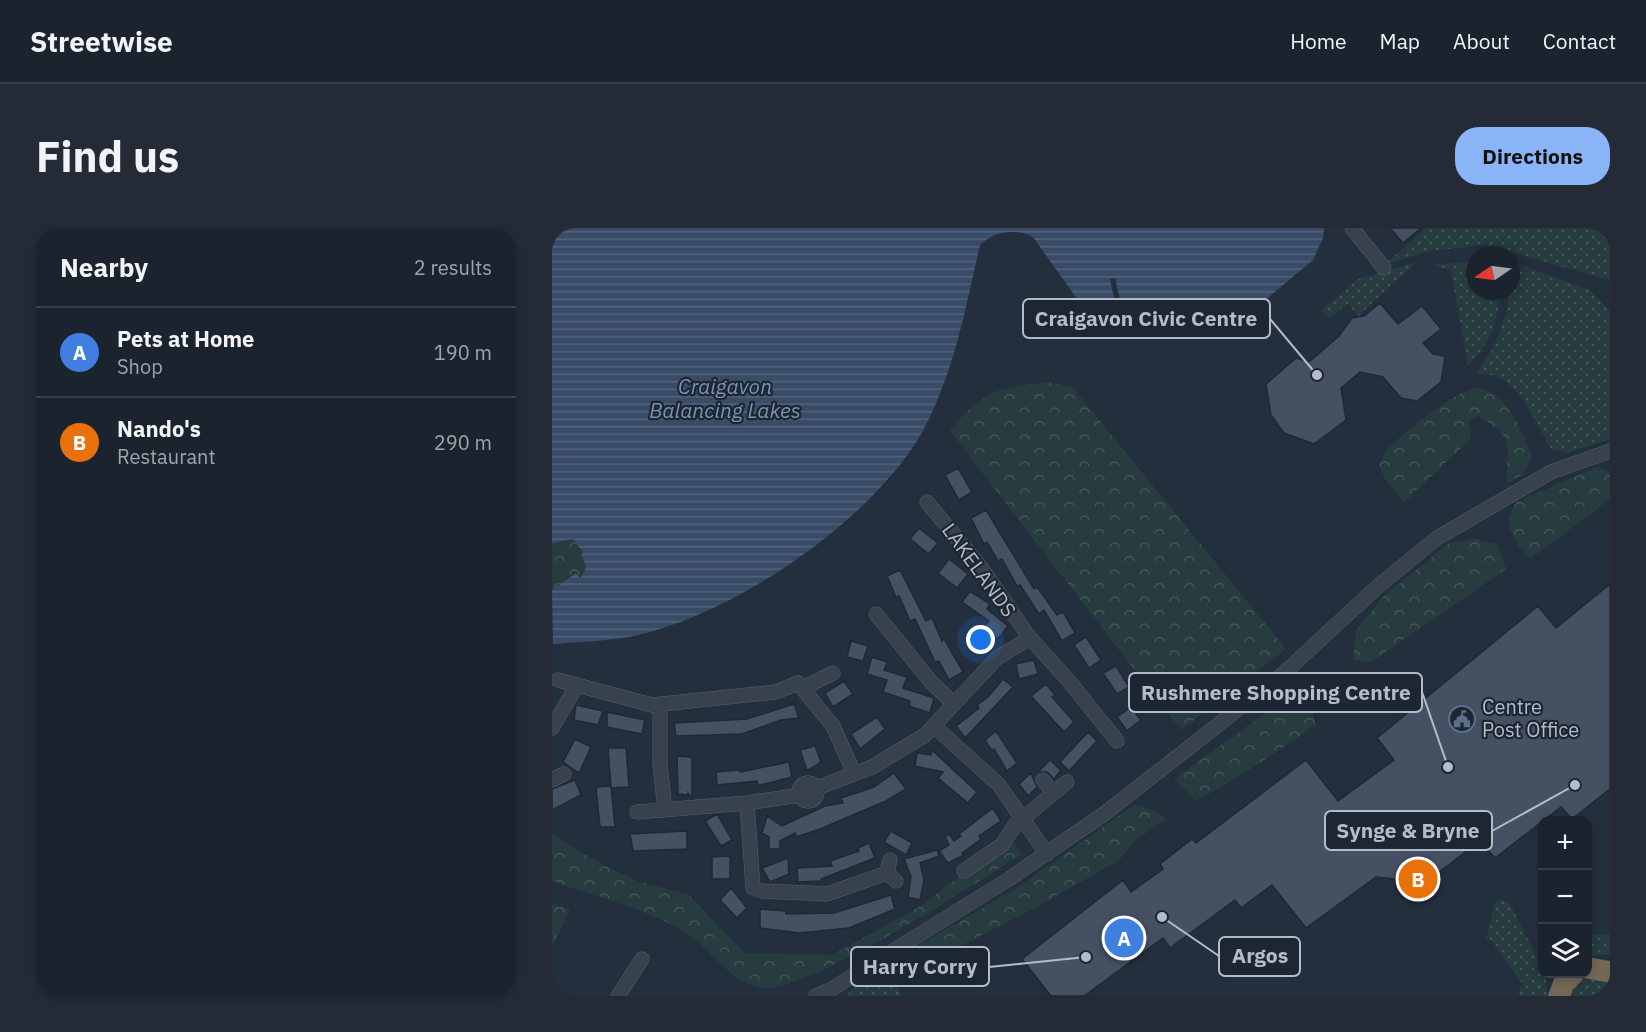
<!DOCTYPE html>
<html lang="en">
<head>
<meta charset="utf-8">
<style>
	body { margin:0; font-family:"IBM Plex Sans",sans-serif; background:#242b36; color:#f1f3f6 }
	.controls { position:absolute; right:18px; bottom:18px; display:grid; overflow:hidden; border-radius:12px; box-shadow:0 3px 9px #0003 }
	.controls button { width:54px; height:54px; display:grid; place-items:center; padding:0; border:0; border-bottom:2px solid #39404a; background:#1b232e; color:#f1f3f6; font:30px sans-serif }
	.compass { position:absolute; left:914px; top:18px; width:54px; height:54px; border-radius:50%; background:#1b232e; box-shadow:0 3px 9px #0003; rotate:257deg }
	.you { position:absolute; left:429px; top:412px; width:21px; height:21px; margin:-15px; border:4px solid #fff; border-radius:50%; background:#1a73e8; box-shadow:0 0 0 9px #1a73e833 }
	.badge { display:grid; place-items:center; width:39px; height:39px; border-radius:50%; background:#8ab4f8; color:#fff; font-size:20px; font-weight:700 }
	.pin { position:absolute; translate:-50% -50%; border:3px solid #fff; box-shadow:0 2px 6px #0006 }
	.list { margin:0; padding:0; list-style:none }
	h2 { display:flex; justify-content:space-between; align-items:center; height:78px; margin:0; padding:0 24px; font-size:26px }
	h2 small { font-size:20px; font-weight:400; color:#a0a4aa }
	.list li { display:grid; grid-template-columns:39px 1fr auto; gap:18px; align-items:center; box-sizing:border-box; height:90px; padding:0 24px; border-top:2px solid #39404a }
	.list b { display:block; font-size:22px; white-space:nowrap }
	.list p { margin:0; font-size:20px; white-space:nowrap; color:#a0a4aa }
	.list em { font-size:20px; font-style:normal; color:#a0a4aa }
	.icon { flex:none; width:33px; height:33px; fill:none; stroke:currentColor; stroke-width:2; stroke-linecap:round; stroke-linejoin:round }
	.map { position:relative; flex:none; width:1058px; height:768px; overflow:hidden; border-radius:24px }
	header { display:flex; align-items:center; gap:36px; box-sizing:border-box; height:84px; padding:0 30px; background:#1b232e; border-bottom:2px solid #39404a }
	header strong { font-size:28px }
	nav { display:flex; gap:33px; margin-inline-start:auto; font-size:21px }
	.intro { display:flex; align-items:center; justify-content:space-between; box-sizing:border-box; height:144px; padding:0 36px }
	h1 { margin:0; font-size:42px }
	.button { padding:15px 27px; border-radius:24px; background:#8ab4f8; color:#111; font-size:21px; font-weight:700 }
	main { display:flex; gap:36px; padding:0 36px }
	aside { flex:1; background:#1b232e; border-radius:24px; box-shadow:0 3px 9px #0003 }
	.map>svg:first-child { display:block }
	.grass { fill:url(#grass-dots) }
	.forest { fill:url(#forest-crowns) }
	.water { fill:url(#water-rules) }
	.building { fill:#455162; stroke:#1f2835; stroke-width:1.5 }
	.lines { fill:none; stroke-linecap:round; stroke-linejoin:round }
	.minor-casing { stroke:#565f6c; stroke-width:15 }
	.highway-casing { stroke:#434c59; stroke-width:22 }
	.minor { stroke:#38414e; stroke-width:14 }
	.highway { stroke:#746855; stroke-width:21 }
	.labels { text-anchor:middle; stroke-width:4.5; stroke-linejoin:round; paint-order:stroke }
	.street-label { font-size:20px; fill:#b4bcc9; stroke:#1d2633 }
	.poi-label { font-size:20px; fill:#b4bcc9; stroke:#1d2633; text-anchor:start }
	.water-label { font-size:21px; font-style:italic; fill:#7c92b1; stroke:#1d2633 }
	.leader { fill:none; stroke:#b4bcc9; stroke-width:2 }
	.callout-dot { fill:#b4bcc9; stroke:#1d2633; stroke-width:2 }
	.callout { fill:#1d2633; stroke:#b4bcc9; stroke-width:2 }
	.callout-label { font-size:21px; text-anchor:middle; font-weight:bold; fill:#b4bcc9 }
</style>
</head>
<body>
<header>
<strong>Streetwise</strong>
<nav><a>Home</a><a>Map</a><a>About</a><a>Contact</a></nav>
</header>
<div class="intro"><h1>Find us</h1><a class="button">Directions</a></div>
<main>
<aside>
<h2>Nearby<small>2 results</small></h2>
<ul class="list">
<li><span class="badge" style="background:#3f7fe0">A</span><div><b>Pets at Home</b><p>Shop</p></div><em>190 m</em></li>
<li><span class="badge" style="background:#e8710a">B</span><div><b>Nando's</b><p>Restaurant</p></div><em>290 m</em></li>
</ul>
</aside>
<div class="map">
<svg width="1058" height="768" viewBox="0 0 1058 768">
	<defs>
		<pattern id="grass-dots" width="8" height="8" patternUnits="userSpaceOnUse" patternTransform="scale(1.5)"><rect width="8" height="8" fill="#263c3f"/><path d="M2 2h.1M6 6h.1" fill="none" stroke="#435659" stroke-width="1.8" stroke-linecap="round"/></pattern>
		<pattern id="forest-crowns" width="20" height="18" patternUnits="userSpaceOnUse" patternTransform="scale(1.5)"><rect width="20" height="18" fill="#263c3f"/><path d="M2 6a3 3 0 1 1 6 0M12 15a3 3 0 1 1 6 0" fill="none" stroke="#435659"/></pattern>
		<pattern id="water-rules" width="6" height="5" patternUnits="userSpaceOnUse" patternTransform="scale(1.5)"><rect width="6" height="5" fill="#394c67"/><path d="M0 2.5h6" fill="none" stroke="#53647b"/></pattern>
	</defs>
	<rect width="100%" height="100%" fill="#242f3e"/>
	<path class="grass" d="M874 0H1058V52L934 17 877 23 832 37Z
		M923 33V63H950C943 95 941 114 916 137L899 42 879 37Z
		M865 34 806 88 796 76 776 90 769 82 806 51Z
		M963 35 1038 62 1058 83V211L1015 225 1000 222C979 191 969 145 924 145 953 110 956 78 963 35Z
		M949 671 958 676 990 740V746H994L995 768H969L966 764 971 756 939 712 934 711 943 674Z
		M1058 706V726L1036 728V707Z
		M356 723 365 740 342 752 350 768H294L305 757Z
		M1035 749 1052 752 1058 757V768H1013L1027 751Z"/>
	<path class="forest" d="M496 154 521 160 734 421 629 502 398 203C432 160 445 161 496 154Z
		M927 160C958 168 967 201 980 227L972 246 955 255C954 217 965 210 926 188L917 192 918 211 852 275 833 251 827 237C830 232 832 225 836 221 854 203 903 162 927 160Z
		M1045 239 1058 244V271L978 331C962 314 948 295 965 274Z
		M21 311 31 324 29 328C35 337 35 342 28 350L23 345 0 362V315Z
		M924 311 945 316 954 341 819 434 801 432 804 403 830 370 897 315Z
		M746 465 758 477 764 497 697 542 644 573 622 551 711 487Z
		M582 577 592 579 615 590 585 611 566 633 477 683 365 740 356 723 465 660Z
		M0 606 49 636 87 654 136 666 192 725 280 727 369 678 405 650 462 615 469 626C427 654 250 768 208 760 175 752 156 717 128 701 88 679 43 668 0 653Z
		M0 675 18 682 0 718Z"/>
	<path class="water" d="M0 0H772L771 10 761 32 686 95 625 107 599 75 570 80 563 50 558 51 562 70 528 75 481 9C464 0 442 3 428 17 414 78 403 139 375 195 329 287 183 387 82 408 55 413 28 414 1 416L0 362 24 345 28 350C35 342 35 337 29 328L31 324 21 311 0 315Z"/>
	<path class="building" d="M838 0H869L851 15Z
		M828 75 846 96 870 78 889 101 871 115 881 126 893 128 889 154 865 173 849 170 831 149 808 144 789 160 794 192 762 216 732 205 719 187 714 156 744 130 757 134 787 108 800 90 812 88Z
		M406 240 420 264 407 272 393 247Z
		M434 282 482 361 485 359 505 387 511 384 523 405 510 413 492 382 487 386 468 357 465 358 450 331 446 333 435 314 432 316 419 290Z
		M367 300 386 315 377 326 358 311Z
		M397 331 416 346 405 360 386 345Z
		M348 342 374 393 380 390 390 413 392 411 411 444 397 452 387 433 383 434 363 391 358 393 347 368 344 369 335 348Z
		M1058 356V561L1020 591 1009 579 943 630 928 613 857 667 843 651 824 649 754 700 720 657 689 680 683 672 618 720 611 710 532 768H499L470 731 571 652 579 664 611 641 608 636 640 611 644 615 754 532 786 573 842 532 825 510 986 378 1004 400Z
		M418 363 438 376 435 381 456 398 446 411 432 399 437 393 410 374Z
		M534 409 549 432 537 440 522 417Z
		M299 413 316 418 311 433 295 429Z
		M320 429 335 434 332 442 355 449 351 460 382 470 378 485 357 478 358 473 331 464 335 452 315 446Z
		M482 432 486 446 467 451 464 436Z
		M564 438 577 459 565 466 551 445Z
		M451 451 461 459 413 510 404 498 427 480 425 477 436 469Z
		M292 453 301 466 281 479 273 465Z
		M494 456 503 467 500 469 522 494 512 504 479 468Z
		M242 476 247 490 229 492 190 506 124 508 122 495 195 491Z
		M24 477 51 483 46 497 22 492Z
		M579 479 589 492 575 503 565 489Z
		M55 484 93 492 90 506 55 499Z
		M325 489 333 501 308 521 299 506Z
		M444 503 465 535 455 543 442 521 440 523 433 512Z
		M536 504 545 513 517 543 508 534Z
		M23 511 39 519 27 545 11 534Z
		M263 518 269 534 255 543 248 522Z
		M56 520H74L77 559 59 560Z
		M380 522 425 564 416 575 386 550 391 544 363 538 365 525 379 527Z
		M125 528 140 529V571L136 565V567L126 566Z
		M498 532 509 542 502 551 495 544H486Z
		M237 534 240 549 213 556 206 557 205 553 165 557 164 544 188 542V544Z
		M342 545 354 561 334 573 268 601 244 609 243 605 228 613V621H217V609L210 605 215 588 230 598 273 578 291 575 289 570 322 559Z
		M479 545 485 559 476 568 467 556Z
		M23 552 29 567 0 582V561Z
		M59 558 63 599H48L44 559Z
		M441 580 449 593 427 608 429 611 410 625 412 627 396 635 387 623 397 617 393 608 397 606 402 613 409 608 407 606Z
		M165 586 180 612 169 618 153 593Z
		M135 603V621L81 623 78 606Z
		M339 603 360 615 354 627 332 614Z
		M317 615 323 630 269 651V653L246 654 245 640 280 638 278 633 307 623 306 620Z
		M385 622 387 628 368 635 372 652 368 672 356 669 359 648 352 631Z
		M178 628V651H160V629Z
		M236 630 237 646 218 654 210 640Z
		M179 660 195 680 185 690 168 672Z
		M339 667 343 681 297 700 247 705 208 700V681L234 683V686L282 685Z"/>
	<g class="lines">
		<defs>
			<path id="minor" d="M800 0 832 40
				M375 274 428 338 478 410 516 452 565 513
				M324 386 379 454 402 476
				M6 452 100 477 224 464 246 455 281 498 302 545
				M251 460 281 445
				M108 476V536L113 582
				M382 498 447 557 495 626
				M0 500 24 459
				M0 552 12 546
				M491 552 501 565
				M247 564a9 9 0 1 1 18 0a9 9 0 1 1-18 0Z
				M265 560 320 539 373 507 445 430 478 410
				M195 575 201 660 210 663 275 666 335 645
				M85 584 195 575 248 567
				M338 632 335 645 344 653
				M412 643 450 617 463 597 515 554
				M66 768 90 731
				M264 768 278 762 457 651 552 586 731 446 824 360 885 310 999 244 1058 223"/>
			<path id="highway" d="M1036 740 1058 744
				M1007 768 1012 755 1021 746"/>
		</defs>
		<use href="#minor" class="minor-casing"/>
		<use href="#highway" class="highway-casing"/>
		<use href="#minor" class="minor"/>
		<use href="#highway" class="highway"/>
	</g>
	<defs>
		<symbol id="civic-ring" viewBox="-11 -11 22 22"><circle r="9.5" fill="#1d2633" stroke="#5c6f8a" stroke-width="1.5"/><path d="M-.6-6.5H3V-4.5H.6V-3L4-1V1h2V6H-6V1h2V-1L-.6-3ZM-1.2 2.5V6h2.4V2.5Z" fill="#5c6f8a"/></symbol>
	</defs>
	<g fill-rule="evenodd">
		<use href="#civic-ring" x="895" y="476" width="30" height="30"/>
	</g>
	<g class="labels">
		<g class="street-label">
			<text transform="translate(427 342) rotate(54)" y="7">LAKELANDS</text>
		</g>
		<g class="poi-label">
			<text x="930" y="486">Centre<tspan x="930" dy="23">Post Office</tspan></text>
		</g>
		<g class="water-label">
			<text x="173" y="166">Craigavon<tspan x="173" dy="24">Balancing Lakes</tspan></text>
		</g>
	</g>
	<path class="leader" d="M765 147L718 91M896 539L870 464M1023 557L940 603M610 689L667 728M534 729L437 739"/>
	<g class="callout-dot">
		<circle cx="765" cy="147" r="6"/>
		<circle cx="896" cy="539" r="6"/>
		<circle cx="1023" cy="557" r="6"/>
		<circle cx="610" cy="689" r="6"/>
		<circle cx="534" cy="729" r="6"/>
	</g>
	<g class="callout">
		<rect x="471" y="71" width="247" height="39" rx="6"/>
		<rect x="577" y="445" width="293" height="39" rx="6"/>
		<rect x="773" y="583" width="167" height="39" rx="6"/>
		<rect x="667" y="709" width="81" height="39" rx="6"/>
		<rect x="299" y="719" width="138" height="39" rx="6"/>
	</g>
	<g class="callout-label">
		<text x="594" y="98">Craigavon Civic Centre</text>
		<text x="724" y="472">Rushmere Shopping Centre</text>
		<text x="856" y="610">Synge &amp; Bryne</text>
		<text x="708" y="735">Argos</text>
		<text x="368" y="746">Harry Corry</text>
	</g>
</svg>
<div class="controls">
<button>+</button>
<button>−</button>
<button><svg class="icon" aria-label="layers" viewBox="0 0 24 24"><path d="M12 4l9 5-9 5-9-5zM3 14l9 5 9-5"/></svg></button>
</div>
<svg class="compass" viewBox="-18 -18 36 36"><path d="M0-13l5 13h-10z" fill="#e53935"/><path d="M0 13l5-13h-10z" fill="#a0a4aa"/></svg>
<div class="you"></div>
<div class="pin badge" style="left:572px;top:710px;background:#3f7fe0">A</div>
<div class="pin badge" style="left:866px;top:651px;background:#e8710a">B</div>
</div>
</main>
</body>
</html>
